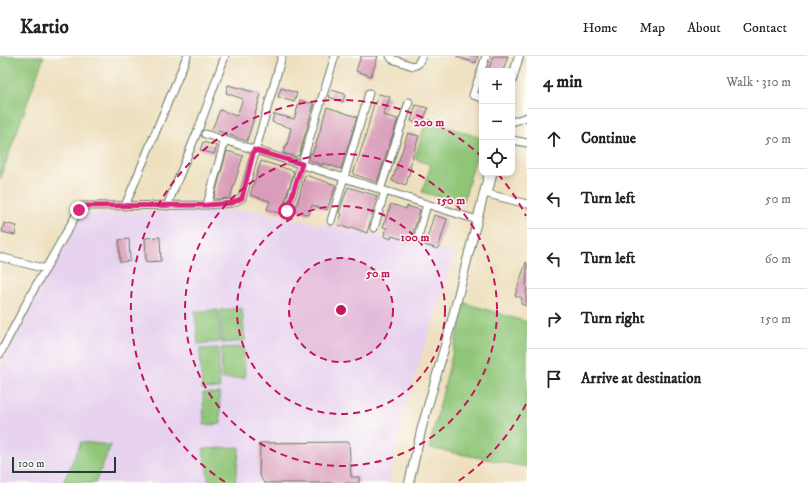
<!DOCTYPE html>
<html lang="en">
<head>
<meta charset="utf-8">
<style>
	body { margin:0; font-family:"IM FELL DW Pica",serif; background:#f6f6f6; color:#222 }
	.controls { position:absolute; right:12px; top:12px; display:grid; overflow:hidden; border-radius:8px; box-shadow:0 2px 6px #0003 }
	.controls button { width:36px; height:36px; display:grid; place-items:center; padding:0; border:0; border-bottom:1px solid #e0e0e0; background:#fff; color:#222; font:20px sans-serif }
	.scale { position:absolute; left:12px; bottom:10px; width:104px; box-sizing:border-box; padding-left:4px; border:2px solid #1f3d34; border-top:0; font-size:11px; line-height:14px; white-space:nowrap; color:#1f3d34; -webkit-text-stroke:3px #fdfcf7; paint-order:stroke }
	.stop { position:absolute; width:12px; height:12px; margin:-9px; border:3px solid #db2777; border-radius:50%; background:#fff }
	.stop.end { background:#db2777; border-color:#fff; box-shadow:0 1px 4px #0008 }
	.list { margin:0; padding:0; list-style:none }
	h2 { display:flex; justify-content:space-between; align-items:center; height:52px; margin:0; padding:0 16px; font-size:17px }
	h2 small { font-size:13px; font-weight:400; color:#767676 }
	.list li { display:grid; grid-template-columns:26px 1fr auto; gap:12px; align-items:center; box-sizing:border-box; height:60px; padding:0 16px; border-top:1px solid #e0e0e0 }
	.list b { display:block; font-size:15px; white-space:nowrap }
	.list em { font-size:13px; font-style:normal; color:#767676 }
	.icon { flex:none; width:22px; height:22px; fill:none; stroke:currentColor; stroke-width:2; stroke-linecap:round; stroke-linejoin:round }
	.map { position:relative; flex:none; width:527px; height:427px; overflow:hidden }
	header { display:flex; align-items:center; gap:24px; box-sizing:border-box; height:56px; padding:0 20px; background:#fff; border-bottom:1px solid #e0e0e0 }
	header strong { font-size:19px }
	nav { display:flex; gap:22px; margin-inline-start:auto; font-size:14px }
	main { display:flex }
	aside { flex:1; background:#fff }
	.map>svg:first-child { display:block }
	.built { fill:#e7d2ef }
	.green { fill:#8ec577; stroke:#568156 }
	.building { fill:#d99dba }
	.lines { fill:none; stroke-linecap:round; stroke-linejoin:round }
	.minor-casing { stroke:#677665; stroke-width:9 }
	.tertiary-casing { stroke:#677665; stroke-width:10 }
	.minor { stroke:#fff; stroke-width:7 }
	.tertiary { stroke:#fff; stroke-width:8 }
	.route { stroke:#db2777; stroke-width:5 }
	.ring { fill:none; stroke:#c2185b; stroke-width:2; stroke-dasharray:7 5 }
	.centre { fill:#c2185b; stroke:#fdfcf7; stroke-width:2 }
	.ring-label { font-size:12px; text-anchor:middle; font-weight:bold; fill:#c2185b; stroke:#fdfcf7; stroke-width:3; stroke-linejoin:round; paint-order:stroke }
</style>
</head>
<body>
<header>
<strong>Kartio</strong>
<nav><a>Home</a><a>Map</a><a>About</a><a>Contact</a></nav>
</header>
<main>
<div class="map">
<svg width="527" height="427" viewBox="0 0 527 427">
	<rect width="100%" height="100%" fill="#fdfcf7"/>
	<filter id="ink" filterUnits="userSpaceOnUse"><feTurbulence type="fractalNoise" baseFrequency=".025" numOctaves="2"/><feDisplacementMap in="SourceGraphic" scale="8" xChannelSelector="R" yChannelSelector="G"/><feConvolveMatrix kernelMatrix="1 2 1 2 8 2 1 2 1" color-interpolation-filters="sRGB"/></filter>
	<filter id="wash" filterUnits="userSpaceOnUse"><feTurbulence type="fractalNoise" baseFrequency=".012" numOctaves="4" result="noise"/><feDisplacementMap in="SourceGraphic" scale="16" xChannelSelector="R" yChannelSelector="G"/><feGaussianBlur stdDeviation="0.9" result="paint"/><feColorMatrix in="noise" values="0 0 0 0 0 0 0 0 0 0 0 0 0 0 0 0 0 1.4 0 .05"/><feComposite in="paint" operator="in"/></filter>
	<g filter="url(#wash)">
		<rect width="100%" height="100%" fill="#eee0bf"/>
		<path class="built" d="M253 154 455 196 404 355 389 427H0V311L80 157Z"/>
		<path class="green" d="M0 0H44L0 123Z
			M426 64 481 82 463 148 422 136 431 109 415 103Z
			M465 247 527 266V411L429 392Z
			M242 252 245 285 222 287 220 254Z
			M218 254 220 286 198 288 195 255Z
			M244 291 245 322 222 323 221 292Z
			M218 292 220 332 202 333 200 293Z
			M203 337H219L221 368 204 369Z
			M81 386 111 389 95 427H63Z
			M240 391 235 427H209L203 393Z"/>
		<g id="blocks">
			<path class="building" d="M361 0H378L371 20 356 15Z
				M457 0H478L476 7 457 1Z
				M493 0H508L503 15H488Z
				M228 29 261 38 247 85 212 73 220 54 236 60 237 59 243 43 226 37Z
				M281 32 297 37 294 46 278 41Z
				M332 34 345 38 343 46 329 41Z
				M379 38 390 41 383 59 398 63 377 126 353 118 365 82 374 47 376 48Z
				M300 44 314 48 299 99H298L297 101 283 97 286 89H287L291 72 272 66 274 58 294 63Z
				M416 49 428 52 422 69 411 65Z
				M327 51 357 61 341 113 323 107 322 109 309 104 310 97 312 98 316 88Z
				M408 77 419 80 413 99 410 111H411L406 129 392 125Z
				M203 86 217 90 214 98 200 94Z
				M227 95 243 100 230 142 218 143 214 142Z
				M261 105 294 115 281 158 267 153 270 145 250 139Z
				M305 119 336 129 327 154 312 149 309 159 295 155Z
				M348 131 377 140 367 177 351 171 350 173 338 169 342 158 339 157Z
				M391 148 406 153 407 150 420 154 410 186 392 180 391 183 384 180 387 172 383 171Z
				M434 159 447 163 438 193 425 189Z
				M4 167 17 170 15 179 2 176Z
				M160 181 161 205 146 206 145 182Z
				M129 183 130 205 120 206 119 184Z
				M526 206 527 207 526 250 521 248 522 242 515 240Z
				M349 386 351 421H359V427H264L259 418 260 387Z"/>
		</g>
	</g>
	<g filter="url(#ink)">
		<use href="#blocks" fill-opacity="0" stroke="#677665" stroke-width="1"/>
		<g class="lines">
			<defs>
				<path id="minor" d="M390 0 392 3 413 10 418 8 422 0
					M482 42 473 39 486 0
					M512 66 527 61
					M205 78 477 164
					M512 84 527 87
					M380 134 409 46
					M484 137 527 148
					M488 138 493 117
					M207 149 225 84
					M125 150 187 0
					M167 150 200 69 225 0
					M287 155 335 0
					M331 165 369 37
					M374 172 385 135
					M418 181 427 148
					M0 201 46 213
					M0 298 30 240 79 154 83 150 207 149 232 147 242 142 282 0"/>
				<path id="tertiary" d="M512 24 519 0
					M409 427 422 371 450 272 489 117"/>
			</defs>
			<use href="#minor" class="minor-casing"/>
			<use href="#tertiary" class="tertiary-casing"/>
			<use href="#minor" class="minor"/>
			<use href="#tertiary" class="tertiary"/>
		</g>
	</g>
	<g class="lines" filter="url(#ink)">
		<path class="route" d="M79 154 83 150 207 149 232 147 242 142 254 94 302 108 287 155"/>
	</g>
	<circle cx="341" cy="254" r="52" fill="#c2185b" fill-opacity=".12"/>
	<g class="ring">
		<circle cx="341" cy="254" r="52"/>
		<circle cx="341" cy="254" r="104"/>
		<circle cx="341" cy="254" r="156"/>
		<path d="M526 348A208 208 0 0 1 457 426M225 426A208 208 0 1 1 482 101M498 118A208 208 0 0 1 526 160"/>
	</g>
	<circle cx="341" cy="254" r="6" class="centre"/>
	<g class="ring-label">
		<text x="429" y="70">200 m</text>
		<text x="451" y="148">150 m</text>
		<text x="415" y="185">100 m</text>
		<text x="378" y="221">50 m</text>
	</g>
</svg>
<div class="controls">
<button>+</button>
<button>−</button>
<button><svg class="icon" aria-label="locate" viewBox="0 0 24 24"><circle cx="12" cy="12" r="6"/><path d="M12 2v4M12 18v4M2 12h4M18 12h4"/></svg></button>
</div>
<div class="scale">100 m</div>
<div class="stop" style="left:287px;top:155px"></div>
<div class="stop end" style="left:79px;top:154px"></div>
</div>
<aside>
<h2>4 min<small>Walk · 310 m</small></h2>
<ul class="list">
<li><svg class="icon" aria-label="ahead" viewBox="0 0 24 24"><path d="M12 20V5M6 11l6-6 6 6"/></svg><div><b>Continue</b></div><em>50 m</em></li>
<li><svg class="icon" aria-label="left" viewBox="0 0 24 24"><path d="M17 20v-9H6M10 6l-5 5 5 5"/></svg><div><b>Turn left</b></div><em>50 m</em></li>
<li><svg class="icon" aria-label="left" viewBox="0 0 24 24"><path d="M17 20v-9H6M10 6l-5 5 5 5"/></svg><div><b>Turn left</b></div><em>60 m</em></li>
<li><svg class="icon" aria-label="right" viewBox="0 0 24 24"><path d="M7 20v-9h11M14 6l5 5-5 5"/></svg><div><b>Turn right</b></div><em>150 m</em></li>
<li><svg class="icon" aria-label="arrive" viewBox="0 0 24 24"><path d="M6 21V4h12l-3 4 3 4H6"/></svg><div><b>Arrive at destination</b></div></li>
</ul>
</aside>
</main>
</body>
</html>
